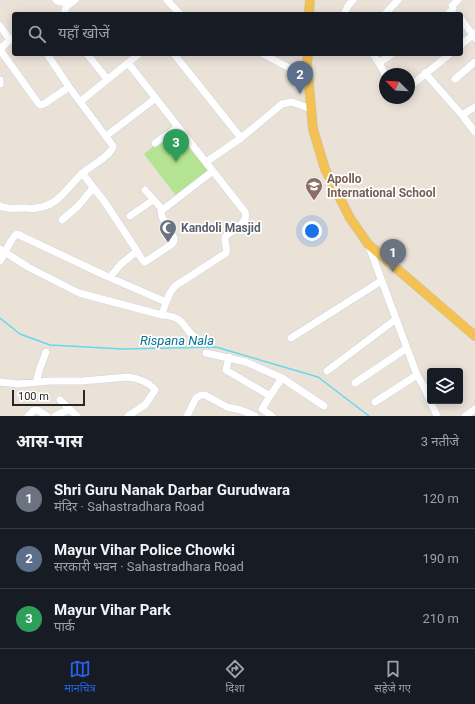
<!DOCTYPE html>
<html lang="hi">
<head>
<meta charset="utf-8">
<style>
	body { margin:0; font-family:Roboto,"Noto Sans Devanagari",sans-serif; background:#20242c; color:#f1f3f6 }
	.controls { position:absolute; right:12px; bottom:12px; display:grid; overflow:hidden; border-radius:4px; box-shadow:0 2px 10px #0003 }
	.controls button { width:36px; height:36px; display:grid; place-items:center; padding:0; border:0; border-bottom:1px solid #363941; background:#171b24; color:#f1f3f6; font:20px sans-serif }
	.compass { position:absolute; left:379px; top:68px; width:36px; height:36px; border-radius:50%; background:#171b24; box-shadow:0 2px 10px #0003; rotate:294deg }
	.scale { position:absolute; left:12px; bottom:10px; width:73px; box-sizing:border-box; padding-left:4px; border:2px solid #272727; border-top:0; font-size:11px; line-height:14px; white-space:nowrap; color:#272727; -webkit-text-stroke:3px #fff; paint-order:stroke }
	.you { position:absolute; left:312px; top:231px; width:14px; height:14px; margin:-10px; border:3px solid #fff; border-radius:50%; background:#1a73e8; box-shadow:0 0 0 6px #1a73e833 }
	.badge { display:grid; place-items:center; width:26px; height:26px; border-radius:50%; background:#2563eb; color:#fff; font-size:13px; font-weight:700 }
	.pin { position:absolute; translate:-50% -33px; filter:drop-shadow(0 1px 2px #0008) }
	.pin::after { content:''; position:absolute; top:21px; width:14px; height:12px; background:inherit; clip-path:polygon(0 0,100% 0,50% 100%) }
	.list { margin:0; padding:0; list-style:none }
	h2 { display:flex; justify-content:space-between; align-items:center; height:52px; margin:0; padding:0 16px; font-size:17px }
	h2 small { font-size:13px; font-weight:400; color:#9ea1a6 }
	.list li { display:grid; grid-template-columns:26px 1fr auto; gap:12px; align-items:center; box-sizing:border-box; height:60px; padding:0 16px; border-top:1px solid #363941 }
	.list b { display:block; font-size:15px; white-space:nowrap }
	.list p { margin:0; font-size:13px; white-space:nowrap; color:#9ea1a6 }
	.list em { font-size:13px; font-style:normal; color:#9ea1a6 }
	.icon { flex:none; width:22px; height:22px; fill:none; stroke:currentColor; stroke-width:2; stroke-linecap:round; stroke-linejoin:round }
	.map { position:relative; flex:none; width:475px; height:416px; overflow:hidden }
	.search { position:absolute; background:#171b24; box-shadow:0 2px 10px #0003; left:12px; right:12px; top:12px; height:44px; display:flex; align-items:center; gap:10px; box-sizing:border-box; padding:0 14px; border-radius:4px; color:#9ea1a6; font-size:15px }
	.sheet { height:232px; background:#171b24 }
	nav { display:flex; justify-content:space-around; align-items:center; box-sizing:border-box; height:56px; border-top:1px solid #363941; background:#171b24; font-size:11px; color:#9ea1a6 }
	nav a { display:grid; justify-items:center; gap:2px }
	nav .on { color:#2563eb }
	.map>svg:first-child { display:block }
	.green { fill:#b4e491 }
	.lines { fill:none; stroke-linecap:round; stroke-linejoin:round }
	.stream { stroke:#65d8f1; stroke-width:1.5 }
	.minor-casing { stroke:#cdd2e1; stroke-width:8 }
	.major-casing { stroke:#c3c3c3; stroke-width:10 }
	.minor { stroke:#fff; stroke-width:7 }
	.major { stroke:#f4c153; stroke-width:9 }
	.labels { text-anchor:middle; stroke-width:3.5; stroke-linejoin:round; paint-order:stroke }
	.education-label { font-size:12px; font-weight:bold; fill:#785e54; stroke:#fff; text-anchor:start }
	.worship-label { font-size:12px; font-weight:bold; fill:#5b616d; stroke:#fff; text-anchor:start }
	.water-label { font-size:13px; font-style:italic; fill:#097398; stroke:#fff }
</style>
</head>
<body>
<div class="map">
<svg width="475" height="416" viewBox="0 0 475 416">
	<rect width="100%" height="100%" fill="#eae1d7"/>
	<path class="green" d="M174 129 208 171 177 197 144 154Z"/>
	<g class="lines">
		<path class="stream" d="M0 318 20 334 50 345 123 349 216 347 318 377 369 416"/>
		<defs>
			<path id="minor" d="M56 0 60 2 70 3
				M167 0 180 14
				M64 14 66 7 75 0
				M344 14 348 6 353 0
				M385 14 398 0
				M448 14 453 9 452 6 458 0
				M461 19 475 38
				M0 26 10 40 13 38
				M461 45 475 33
				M47 54 69 87
				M87 54 107 79
				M174 54 241 138
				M263 54 295 71 308 73
				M373 54 379 63 392 54
				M128 63 245 212C249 223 232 230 225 237 224 243 228 248 226 253L175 286 170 293 166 302
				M379 63 385 74
				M425 73 462 115
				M455 79 475 62
				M0 80V84
				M409 87 450 54
				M81 101 139 54
				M475 107 462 115 475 132
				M106 136 156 98
				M155 143 178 127
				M206 162 241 138 282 104 292 102 311 109
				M82 173 104 201 137 251 121 264 110 277
				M145 190 162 209
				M0 206C8 210 15 208 24 208 28 208 32 209 36 208 60 206 67 186 84 172 91 166 112 155 113 146L69 87 44 104 41 105 38 103 1 51 3 46 10 40
				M130 216 153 200
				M62 220 78 206 93 188
				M368 244 417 375 423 385 437 416
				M0 249 28 267 79 293 162 315 166 302 104 275 17 234C11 237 5 254 0 261
				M137 251 143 261 145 262 172 244 174 241V238L162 217 161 211 213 171
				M162 315C190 317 181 332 201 341
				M291 338 381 281
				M206 353 246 362 282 378 270 396
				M229 357 226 370 270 396 262 409 272 416
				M327 371 396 319
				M282 378 324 406
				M0 382 18 384 50 381H82L128 377C137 378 149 382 155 390L145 405 128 416
				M36 382 40 368 46 352
				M355 383 407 348
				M60 400 77 416
				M375 402 417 375
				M28 416 33 411 37 410 47 416
				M55 416 70 409
				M187 416 196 398 201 395H205L227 407 241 410 255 416
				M465 416 475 409"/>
			<path id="major" d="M309 14 310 0
				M308 54 307 63 313 129 325 169 350 218 368 244 475 336"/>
		</defs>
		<use href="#minor" class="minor-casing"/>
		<use href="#major" class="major-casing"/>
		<use href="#minor" class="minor"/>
		<use href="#major" class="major"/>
	</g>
	<defs>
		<symbol id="school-pin" viewBox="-11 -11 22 30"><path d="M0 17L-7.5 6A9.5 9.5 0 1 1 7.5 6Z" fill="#8d6e63" stroke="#fff"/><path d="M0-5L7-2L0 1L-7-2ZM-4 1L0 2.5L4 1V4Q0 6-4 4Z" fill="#fff"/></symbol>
		<symbol id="mosque-pin" viewBox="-11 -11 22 30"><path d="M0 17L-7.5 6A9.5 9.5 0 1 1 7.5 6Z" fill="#6b7280" stroke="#fff"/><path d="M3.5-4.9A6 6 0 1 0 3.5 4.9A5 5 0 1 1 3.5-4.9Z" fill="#fff"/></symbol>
	</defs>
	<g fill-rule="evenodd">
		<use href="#school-pin" x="304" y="176" width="20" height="27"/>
		<use href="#mosque-pin" x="158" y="218" width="20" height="27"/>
	</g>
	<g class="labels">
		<g class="education-label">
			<text x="327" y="183">Apollo<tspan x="327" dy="14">International School</tspan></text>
		</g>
		<g class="worship-label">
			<text x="181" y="232">Kandoli Masjid</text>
		</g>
		<g class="water-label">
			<text x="177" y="345">Rispana Nala</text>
		</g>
	</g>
</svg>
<div class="controls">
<button><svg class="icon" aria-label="layers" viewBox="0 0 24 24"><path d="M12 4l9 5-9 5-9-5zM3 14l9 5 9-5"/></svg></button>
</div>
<svg class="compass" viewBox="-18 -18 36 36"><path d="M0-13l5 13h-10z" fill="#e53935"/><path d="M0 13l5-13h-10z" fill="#9ea1a6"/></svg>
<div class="scale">100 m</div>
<div class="you"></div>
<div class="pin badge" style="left:393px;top:272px;background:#6b7280">1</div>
<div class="pin badge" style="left:300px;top:94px;background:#5c6f8a">2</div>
<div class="pin badge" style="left:176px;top:162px;background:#2e9e5b">3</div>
<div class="search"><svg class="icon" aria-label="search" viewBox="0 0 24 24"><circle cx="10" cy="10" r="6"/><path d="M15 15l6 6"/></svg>यहाँ खोजें</div>
</div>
<section class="sheet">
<h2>आस-पास<small>3 नतीजे</small></h2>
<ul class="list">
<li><span class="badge" style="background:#6b7280">1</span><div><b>Shri Guru Nanak Darbar Gurudwara</b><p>मंदिर · Sahastradhara Road</p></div><em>120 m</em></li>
<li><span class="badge" style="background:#5c6f8a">2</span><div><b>Mayur Vihar Police Chowki</b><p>सरकारी भवन · Sahastradhara Road</p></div><em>190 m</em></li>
<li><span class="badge" style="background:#2e9e5b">3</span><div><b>Mayur Vihar Park</b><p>पार्क</p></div><em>210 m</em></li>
</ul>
</section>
<nav>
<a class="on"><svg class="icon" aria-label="map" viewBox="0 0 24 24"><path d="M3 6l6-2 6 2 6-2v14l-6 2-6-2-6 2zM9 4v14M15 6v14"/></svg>मानचित्र</a>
<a><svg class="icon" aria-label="directions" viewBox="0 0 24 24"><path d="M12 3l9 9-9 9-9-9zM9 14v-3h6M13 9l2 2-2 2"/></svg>दिशा</a>
<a><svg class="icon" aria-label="saved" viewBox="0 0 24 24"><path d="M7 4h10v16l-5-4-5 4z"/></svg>सहेजे गए</a>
</nav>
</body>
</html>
